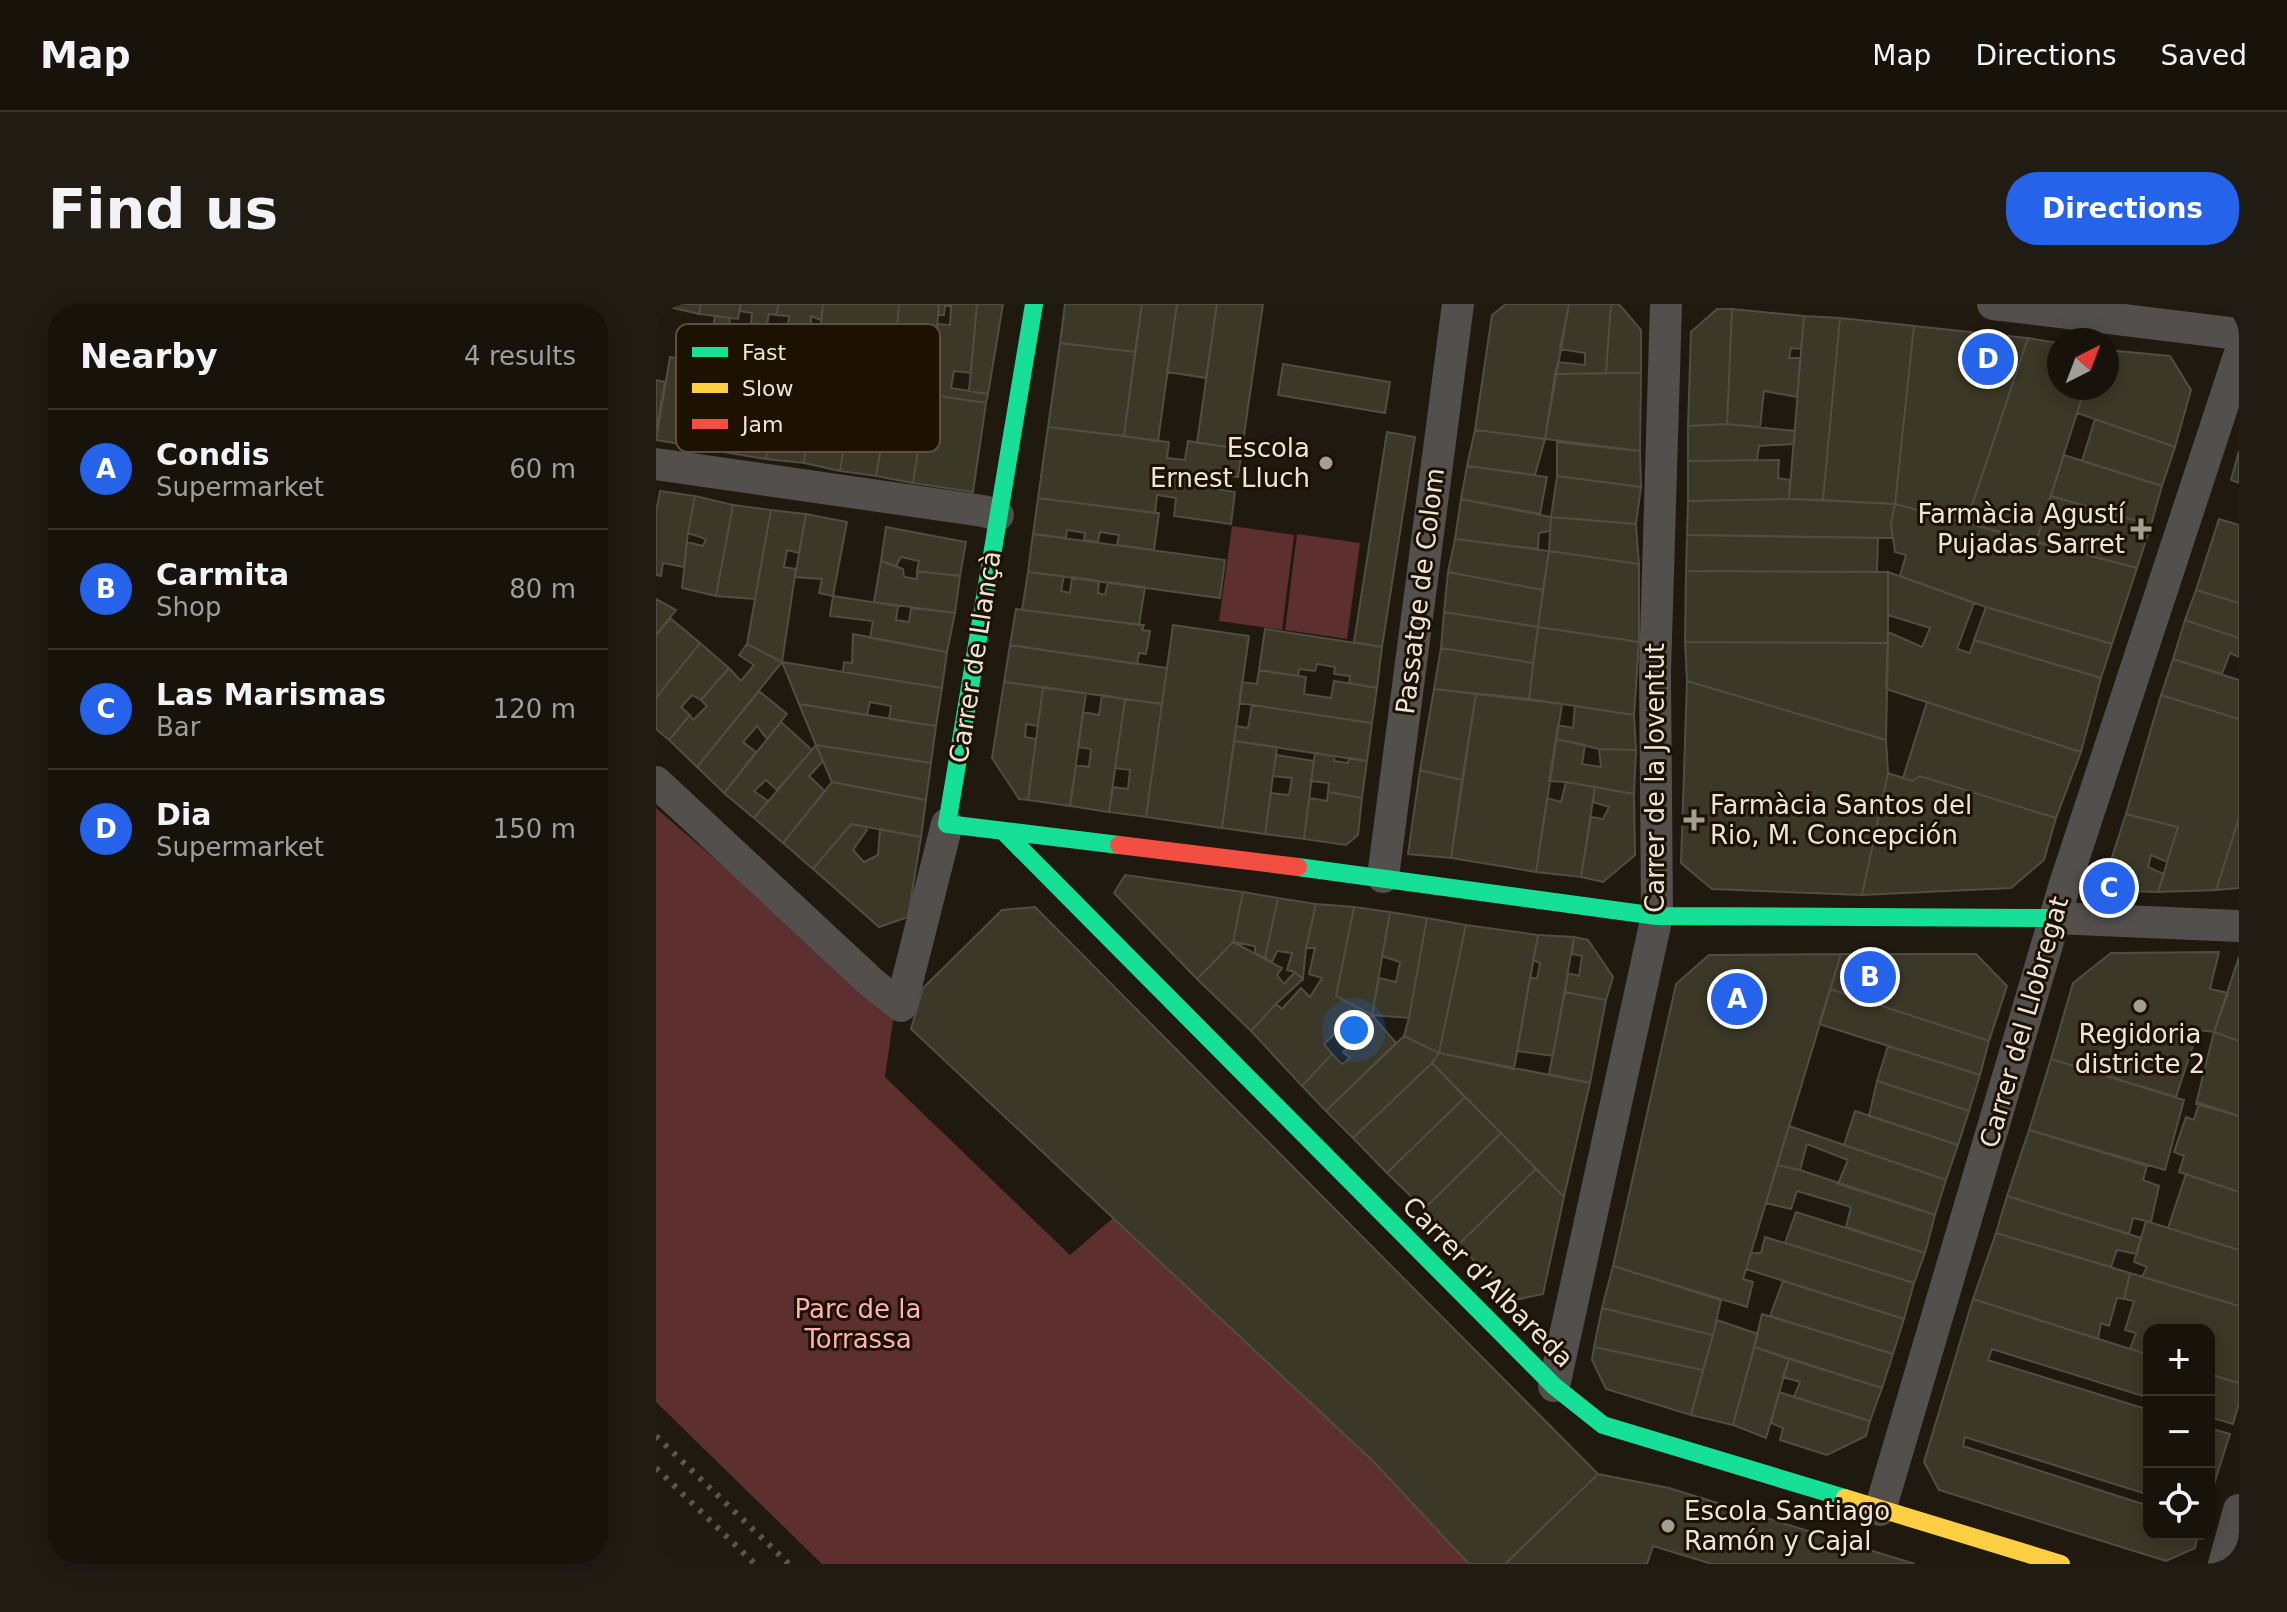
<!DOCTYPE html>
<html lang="en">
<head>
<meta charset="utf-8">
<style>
	body { margin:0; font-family:"DejaVu Sans",sans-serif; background:#201c14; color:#f1f3f6 }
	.controls { position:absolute; right:24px; bottom:24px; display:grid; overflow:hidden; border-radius:16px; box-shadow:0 4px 20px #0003 }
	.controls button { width:72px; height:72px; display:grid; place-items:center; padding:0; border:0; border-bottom:2px solid #36322c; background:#17130b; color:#f1f3f6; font:40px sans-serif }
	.compass { position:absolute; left:1391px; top:24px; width:72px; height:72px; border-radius:50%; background:#17130b; box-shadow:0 4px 20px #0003; rotate:42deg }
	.you { position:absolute; left:698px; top:726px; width:28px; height:28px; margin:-20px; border:6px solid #fff; border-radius:50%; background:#1a73e8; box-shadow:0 0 0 12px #1a73e833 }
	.badge { display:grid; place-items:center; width:52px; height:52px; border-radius:50%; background:#2563eb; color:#fff; font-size:26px; font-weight:700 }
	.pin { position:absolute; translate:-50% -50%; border:4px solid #fff; box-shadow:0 2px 8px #0006 }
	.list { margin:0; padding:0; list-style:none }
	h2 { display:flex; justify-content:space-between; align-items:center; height:104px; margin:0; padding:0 32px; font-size:34px }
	h2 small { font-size:26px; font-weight:400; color:#9e9e9d }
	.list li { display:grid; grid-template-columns:52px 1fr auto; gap:24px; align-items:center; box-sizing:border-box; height:120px; padding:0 32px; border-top:2px solid #36322c }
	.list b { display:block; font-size:30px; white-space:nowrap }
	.list p { margin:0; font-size:26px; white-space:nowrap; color:#9e9e9d }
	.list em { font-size:26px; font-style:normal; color:#9e9e9d }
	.icon { flex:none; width:44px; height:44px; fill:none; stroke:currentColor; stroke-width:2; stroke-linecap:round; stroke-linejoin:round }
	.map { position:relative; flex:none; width:1583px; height:1260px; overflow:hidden; border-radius:32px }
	header { display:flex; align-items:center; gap:48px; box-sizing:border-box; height:112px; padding:0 40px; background:#17130b; border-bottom:2px solid #36322c }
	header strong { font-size:38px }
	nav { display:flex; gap:44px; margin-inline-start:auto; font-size:28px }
	.intro { display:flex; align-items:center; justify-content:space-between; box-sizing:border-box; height:192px; padding:0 48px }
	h1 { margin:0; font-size:56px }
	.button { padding:20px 36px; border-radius:32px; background:#2563eb; color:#fff; font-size:28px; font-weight:700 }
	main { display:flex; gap:48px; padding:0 48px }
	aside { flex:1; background:#17130b; border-radius:32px; box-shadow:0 4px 20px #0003 }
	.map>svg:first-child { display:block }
	.green { fill:#5e2f2f }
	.building { fill:#3b3827; stroke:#504d44; stroke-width:2 }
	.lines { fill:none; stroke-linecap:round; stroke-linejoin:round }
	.street { stroke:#524f4c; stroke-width:32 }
	.fast { stroke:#16e098; stroke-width:18 }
	.slow { stroke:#ffcf43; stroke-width:18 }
	.jam { stroke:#f24e42; stroke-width:18 }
	.rail { stroke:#5a5550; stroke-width:6; stroke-dasharray:4 8; stroke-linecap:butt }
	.poi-dot { fill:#a59e93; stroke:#1d1202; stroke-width:3 }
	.labels { text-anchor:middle; stroke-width:6; stroke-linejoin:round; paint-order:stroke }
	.poi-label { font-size:26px; fill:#ede5da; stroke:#1d1202; text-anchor:end }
	.street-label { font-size:26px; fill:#ede5da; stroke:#1d1202 }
	.park-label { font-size:26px; fill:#ffb2b2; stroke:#1d1202 }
	.key { fill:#1d1202; stroke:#5b5143; stroke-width:2 }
	.key-label { font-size:22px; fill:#ede5da }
</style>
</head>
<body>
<header>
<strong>Map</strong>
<nav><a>Map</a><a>Directions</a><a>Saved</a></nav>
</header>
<div class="intro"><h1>Find us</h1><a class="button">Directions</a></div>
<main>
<aside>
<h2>Nearby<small>4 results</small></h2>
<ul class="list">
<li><span class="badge">A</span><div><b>Condis</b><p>Supermarket</p></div><em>60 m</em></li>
<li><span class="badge">B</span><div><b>Carmita</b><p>Shop</p></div><em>80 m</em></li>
<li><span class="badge">C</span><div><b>Las Marismas</b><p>Bar</p></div><em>120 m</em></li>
<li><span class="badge">D</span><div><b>Dia</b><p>Supermarket</p></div><em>150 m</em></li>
</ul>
</aside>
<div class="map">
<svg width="1583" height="1260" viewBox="0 0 1583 1260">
	<rect width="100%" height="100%" fill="#1f190f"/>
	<path class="green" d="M576 222 638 231 626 326 563 317Z
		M641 230 704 239 691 335 629 326Z
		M0 504 238 710 229 773 414 951 457 914 719 1159 813 1260H166L0 1098Z"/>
	<path class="building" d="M9 0H45L43 10 9 2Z
		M45 0H85L82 15 43 10Z
		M85 0H123L120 11 113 10 111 21 95 19 96 9 83 7Z
		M123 0H167L165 16 155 12V21L132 20 133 12 120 11Z
		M167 0H243L236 81 162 69 169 30 164 29Z
		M243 0H283L276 86 236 81Z
		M283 0H321L315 69 298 67 295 84 332 90 330 99 275 91 281 20 294 21 295 2H289L288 11H282Z
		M321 0H347L332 90 313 87Z
		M409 0H486L479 48 404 39Z
		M486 0H521L502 137 468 132Z
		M521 0H561L550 74 511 68Z
		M561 0H607L586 145 541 139Z
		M850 0H913L889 135 819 126 836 11Z
		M913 0H955L950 69 899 70 902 58 929 61V49L904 45Z
		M955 0H963L985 26V69H950Z
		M1061 5H1076L1071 120 1032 122 1035 28Z
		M1076 5 1148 12 1145 45 1135 44 1133 54H1144L1141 93 1108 87 1104 123 1071 120Z
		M59 12 74 14 72 34 93 37 73 149 36 142 45 93 61 97V84L47 82Z
		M1148 12 1184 14 1167 196 1133 195Z
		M1184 14 1258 22 1239 200 1167 196Z
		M1258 22 1372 34 1310 219 1239 200Z
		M116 23 130 25 110 155 73 149 82 101 97 106 99 88 84 85 92 42 113 45Z
		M130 25 169 30 158 93 136 89 134 108 153 110 148 159 110 155Z
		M1372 34 1403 39V84H1429L1380 238 1310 219Z
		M404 39 479 48 468 132 392 123Z
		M1451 46 1514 52 1535 86 1519 143 1421 109 1429 84H1451Z
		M14 53 50 60 36 142 0 136Z
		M627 60 734 78 729 109 622 91Z
		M985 69 984 147 889 135 899 70Z
		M176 72 199 75 184 167 148 159 153 110 162 112 166 91 175 92Z
		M0 76 9 78 0 127Z
		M216 78 236 81 220 172 184 167 196 90 214 94Z
		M236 81 252 83 249 97 259 99 261 84 276 86 275 91 271 90 257 179 220 172Z
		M271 90 330 99 317 188 257 179Z
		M1439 115 1519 143 1506 182 1426 157Z
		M1071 120 1139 127 1138 140 1103 142 1101 156 1032 157V122Z
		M392 123 513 138 511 154 529 156 532 137 586 145 582 173 551 168 548 183 579 188 575 220 518 212 520 194 501 191 499 209 382 194Z
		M819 126 889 135 879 171 811 162Z
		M731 128 759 133 726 343 698 338Z
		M901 138 984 147 985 183 901 172Z
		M1583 147V179L1575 176Z
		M1408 151 1506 182 1495 221 1395 192Z
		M1123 156 1122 174 1134 176 1133 195 1032 197V157Z
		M811 162 891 173 884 210 805 195Z
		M901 172 985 183 980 220 895 213Z
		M4 187 39 192 32 229 28 263 7 259 5 272 0 271V208Z
		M39 192 77 201 60 292 26 284 31 238 47 242 50 235 32 229Z
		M1395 192 1495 221 1481 264 1380 238Z
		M382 194 503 209 498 246 461 241 463 231 444 228 442 238 428 236 429 229 411 226 410 234 377 230Z
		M805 195 895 213 894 227 883 229 882 245 799 235Z
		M1133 195 1239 200 1235 219 1237 234 1031 231 1032 197Z
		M1239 200 1481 264 1456 340 1330 303 1244 272 1250 251 1239 248 1235 219Z
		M77 201 115 206 99 295 60 292Z
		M115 206 150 210 143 249 131 246 128 263 140 265 126 358 91 340Z
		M150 210 191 218 177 292 163 289 166 275 139 273Z
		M895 213 980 220 983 260 893 247Z
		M1563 215 1583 221V299L1540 286Z
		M230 223 310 238 304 272 261 267 263 257 245 253 240 262 225 257Z
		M377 230 569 256 564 294 372 268Z
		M1031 231 1222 234 1221 268 1030 267Z
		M799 235 893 247 887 286 792 268Z
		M893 247 983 260V338L882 323Z
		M225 257 247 265 248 273 261 275V267L304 272 299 309 218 298Z
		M1030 267 1232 268V339L1029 338Z
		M372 268 408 272 405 287 414 289 416 273 443 277 442 289 449 291 452 278 489 283 483 321 366 306Z
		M792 268 887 286 882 323 788 308Z
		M1232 268 1318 299 1301 345 1314 349 1318 336 1445 374 1425 448 1230 385 1232 328 1266 343 1274 324 1232 311Z
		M1540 286 1583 299V334L1529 316Z
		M177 292 242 302 240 316 253 318 255 304 299 309 291 348 214 334 217 317 174 312Z
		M0 295 20 306 0 331Z
		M1330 303 1456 340 1445 374 1318 336Z
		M360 305 488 321 486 326 494 327 490 350 483 349 481 360 354 341Z
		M788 308 882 323 877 359 785 344Z
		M14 314 44 339 0 394V331Z
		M1529 316 1583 334V353L1574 349 1566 370 1517 355Z
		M517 321 593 332 566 524 490 513Z
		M882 323 983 338 978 411 873 395Z
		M609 325 726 343 721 384 693 379 694 372 678 370 679 363 661 360 659 367 643 365 642 372 603 366Z
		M197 330 291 348 286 384 187 368 188 358 196 359Z
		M1029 338 1232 339 1230 436 1031 377Z
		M44 339 73 364 45 396 36 391 25 403 34 411 13 436 0 425V394Z
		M91 340 126 358 41 463 13 436 34 411 37 416 51 402 45 396 73 364 85 377 98 361 83 351Z
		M354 341 511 364 506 400 348 378Z
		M785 344 877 359 873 395 778 385Z
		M1517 355 1583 376V415L1505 391Z
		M126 358 286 384 280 422 233 415 235 402 214 398 211 411 143 400Z
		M603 366 650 373 648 390 675 394 678 377 721 384 716 419 583 399 586 378 601 380Z
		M1031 377 1230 436 1232 469 1206 591 1056 585 1025 559Z
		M348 378 387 383 382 422 370 420 369 433 380 435 372 496 363 495 336 454Z
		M387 383 430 389 414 502 372 496Z
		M778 385 820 390 806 476 764 466Z
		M103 387 131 410 111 435 101 422 87 438 100 448 68 489 41 463Z
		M820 390 906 400 880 568 795 554Z
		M446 391 469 395 453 508 414 502 420 461 433 463 435 445 422 443 427 408 443 411Z
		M1505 391 1583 415V514L1560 586 1502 588 1522 523 1470 510Z
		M469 395 506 400 490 513 453 508 457 483 472 485 474 466 459 464Z
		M1271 398 1425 448 1400 514 1264 472 1256 477 1247 474Z
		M143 400 280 422 275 459 160 441Z
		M596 401 716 419 711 457 578 437 580 422 592 424Z
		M919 402 978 411 980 446 943 445 900 435 902 421 917 424Z
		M125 418 156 446 121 486 110 476 98 487 112 497 98 514 68 489Z
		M900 435 929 441 926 460 945 463 943 445 980 446 978 490 910 478 893 477Z
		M578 437 621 443 609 530 566 524Z
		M160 441 275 459 270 496 176 478Z
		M160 441 167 457 153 472 169 487 127 539 98 514Z
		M659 449 679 452 678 457 692 459 693 454 711 457 706 494 672 488 673 479 655 477Z
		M620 451 658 457 648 535 609 530 615 489 633 491 636 474 617 472Z
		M764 466 806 476 795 554 752 550Z
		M1232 469 1256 477 1264 472 1400 514 1388 556 1355 584 1206 591Z
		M176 478 270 496 265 533 195 520 157 565 127 539Z
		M910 478 939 483 925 573 880 568 891 494 905 498Z
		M939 483 978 490 979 551 947 578 925 573 935 513 947 515 953 503 937 498Z
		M672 488 706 494 702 531 690 541 648 535 653 494 671 497Z
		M1470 510 1522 523 1511 558 1495 551 1492 563 1508 570 1502 588 1474 587 1455 556Z
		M1583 514V584L1560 586Z
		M195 520 213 523 197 546 208 558 222 551 224 525 265 533 252 613 223 623 157 565Z
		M469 571 587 588 577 638 541 675 458 589Z
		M587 588 622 594 609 654 599 649V642L577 638Z
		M622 594 660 600 650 644 647 675 639 668 631 666 636 649 621 647 616 658 609 654Z
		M660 600 698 603 680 692 716 711 689 738 680 729 668 740 676 750 646 782 595 727 620 700 626 705 645 684 654 693 666 674 653 670 659 644H650Z
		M379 603 942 1170 849 1260H813L719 1159 255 725 267 684 346 606Z
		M698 603 734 608 716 711 680 692Z
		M734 608 771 614 753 714 716 711 723 674 740 678 744 658 726 652Z
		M771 614 810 621 783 749 748 732 753 714Z
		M810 621 882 631 858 765 783 749Z
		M882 631 918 633 897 752 861 747 874 673 881 675 884 659 877 656Z
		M918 633 932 636 957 673 950 696 909 688 912 669 923 672 926 652 916 650Z
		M577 638 626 664 621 671 628 680 639 668 647 675 620 700 595 727 541 675Z
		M1563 648 1554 685 1572 689 1558 728 1542 726 1520 793 1395 755 1417 679 1455 649Z
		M1185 650 1087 975 1097 978 1091 1003 957 962 1020 680 1053 651Z
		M1185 650H1320L1351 682 1333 737 1174 685Z
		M1583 653V737L1558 728Z
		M1174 685 1333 737 1324 771 1163 720Z
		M909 688 950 696 934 779 893 770Z
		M716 711 740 739 670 807 646 782 676 750 686 760 694 754 687 748 701 735 697 731Z
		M1558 728 1583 737V812L1540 800Z
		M748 732 783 749 776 759 697 834 670 807Z
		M1232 742 1324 771 1313 807 1221 777Z
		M783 749 934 779 908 893 776 759Z
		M1395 755 1528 796 1509 866 1373 826Z
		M776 759 809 793 731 869 697 834Z
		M1221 777 1313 807 1302 841 1213 812Z
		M809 793 845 829 768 905 731 869Z
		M1543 799 1583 812V888L1523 868 1528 852 1518 848 1530 813 1538 816Z
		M1199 807 1302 841 1290 876 1188 841Z
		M1133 822 1290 876 1279 911 1182 880 1192 856 1151 840 1144 866 1121 861Z
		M1373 826 1491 862 1487 876 1503 882 1495 918 1477 914 1473 930 1351 892Z
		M845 829 880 865 802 941 768 905Z
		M1121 861 1144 866 1279 911 1269 949 1190 923 1195 903 1141 887 1135 905 1110 899Z
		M880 865 908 893 887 990 859 996 802 941Z
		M1530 870 1583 888V946L1512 924Z
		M1351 892 1485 934 1481 950 1461 946 1455 963 1340 929Z
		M1140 908 1269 949 1258 979 1129 939Z
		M1490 917 1583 946V1002L1486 973 1491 963 1478 958Z
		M1340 929 1474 969 1468 995 1461 994 1453 1022 1445 1019 1442 1035 1317 995Z
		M1109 933 1258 979 1248 1015 1090 965 1095 949H1105Z
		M957 962 1065 996 1057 1031 946 1004Z
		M1474 969 1583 1002V1079L1553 1070V1026H1493V1051L1474 1045 1480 1029 1469 1026 1478 997 1468 995Z
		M1127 977 1248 1015 1237 1050 1114 1012Z
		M1317 995 1493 1051V1094L1336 1045 1332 1056 1493 1106V1191L1309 1133 1307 1142 1493 1202V1230H1542L1539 1244 1510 1257 1283 1186 1268 1158Z
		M946 1004 1057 1031 1047 1066 938 1043Z
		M1106 1010 1237 1050 1226 1084 1098 1043Z
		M1061 1016 1102 1030 1077 1121 1035 1111Z
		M938 1043 1047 1066 1035 1111 950 1085 936 1056Z
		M1098 1043 1133 1055 1110 1134 1077 1121Z
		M1133 1055 1226 1084 1214 1117 1138 1093 1144 1078 1127 1073Z
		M1553 1070 1583 1079V1099L1577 1120 1553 1113Z
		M1123 1088 1214 1117 1210 1132 1171 1151 1124 1136 1127 1124 1115 1119Z
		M1553 1124 1574 1130 1553 1196Z
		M942 1170 1013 1184 1259 1260H1056L997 1242 991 1260H849Z"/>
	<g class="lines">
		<path class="street" d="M1337 0 1583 30
			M0 160 327 207 342 211
			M0 478 216 679 245 702 291 520
			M727 573 802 0
			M1398 614 1583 622
			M898 1082 1001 612 999 368 1010 0
			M1224 1206 1408 583 1583 52
			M1568 1260 1583 1206"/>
		<path class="fast" d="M378 0 291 520 463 541
			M347 527 898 1082 947 1121 1189 1194
			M642 563 1001 612 1398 614"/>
		<path class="slow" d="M1189 1194 1405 1260"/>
		<path class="jam" d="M463 541 642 563"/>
		<path class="rail" d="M0 1132 133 1260
			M0 1164 99 1260"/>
	</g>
	<g class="poi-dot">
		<circle cx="670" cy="159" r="8"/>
		<path d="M1481 213h8v8h8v8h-8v8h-8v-8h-8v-8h8z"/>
		<path d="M1034 504h8v8h8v8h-8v8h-8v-8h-8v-8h8z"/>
		<circle cx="1484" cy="702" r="8"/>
		<circle cx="1012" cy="1222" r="8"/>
	</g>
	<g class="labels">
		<g class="poi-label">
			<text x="654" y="153">Escola<tspan x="654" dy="30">Ernest Lluch</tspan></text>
			<text x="1469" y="219">Farmàcia Agustí<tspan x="1469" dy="30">Pujadas Sarret</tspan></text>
			<text x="1054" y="510" text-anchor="start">Farmàcia Santos del<tspan x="1054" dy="30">Rio, M. Concepción</tspan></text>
			<text x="1484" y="739" text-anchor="middle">Regidoria<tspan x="1484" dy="30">districte 2</tspan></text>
			<text x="1028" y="1216" text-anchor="start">Escola Santiago<tspan x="1028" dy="30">Ramón y Cajal</tspan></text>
		</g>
		<g class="street-label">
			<text transform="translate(764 287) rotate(-83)" y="9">Passatge de Colom</text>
			<text transform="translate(319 353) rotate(-81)" y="9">Carrer de Llançà</text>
			<text transform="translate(999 474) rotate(-90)" y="9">Carrer de la Joventut</text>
			<text transform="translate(1368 718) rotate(-74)" y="9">Carrer del Llobregat</text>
			<text transform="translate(832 978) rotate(45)" y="9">Carrer d'Albareda</text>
		</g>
		<g class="park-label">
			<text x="202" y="1014">Parc de la<tspan x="202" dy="30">Torrassa</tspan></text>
		</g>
	</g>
	<rect x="20" y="20" width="264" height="128" rx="12" class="key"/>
	<rect x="36" y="43" width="36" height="10" fill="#16e098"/>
	<rect x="36" y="79" width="36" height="10" fill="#ffcf43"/>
	<rect x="36" y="115" width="36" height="10" fill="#f24e42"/>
	<g class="key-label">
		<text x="86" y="56">Fast</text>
		<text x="86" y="92">Slow</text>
		<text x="86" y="128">Jam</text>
	</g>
</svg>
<div class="controls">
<button>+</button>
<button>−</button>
<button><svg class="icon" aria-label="locate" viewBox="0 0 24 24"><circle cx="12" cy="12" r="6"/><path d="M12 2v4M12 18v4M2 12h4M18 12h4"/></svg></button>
</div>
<svg class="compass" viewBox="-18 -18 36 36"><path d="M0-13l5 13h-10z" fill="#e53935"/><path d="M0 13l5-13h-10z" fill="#9e9e9d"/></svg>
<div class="you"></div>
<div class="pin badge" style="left:1081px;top:695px">A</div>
<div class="pin badge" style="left:1214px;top:673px">B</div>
<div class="pin badge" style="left:1453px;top:584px">C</div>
<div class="pin badge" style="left:1332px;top:55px">D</div>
</div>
</main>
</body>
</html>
